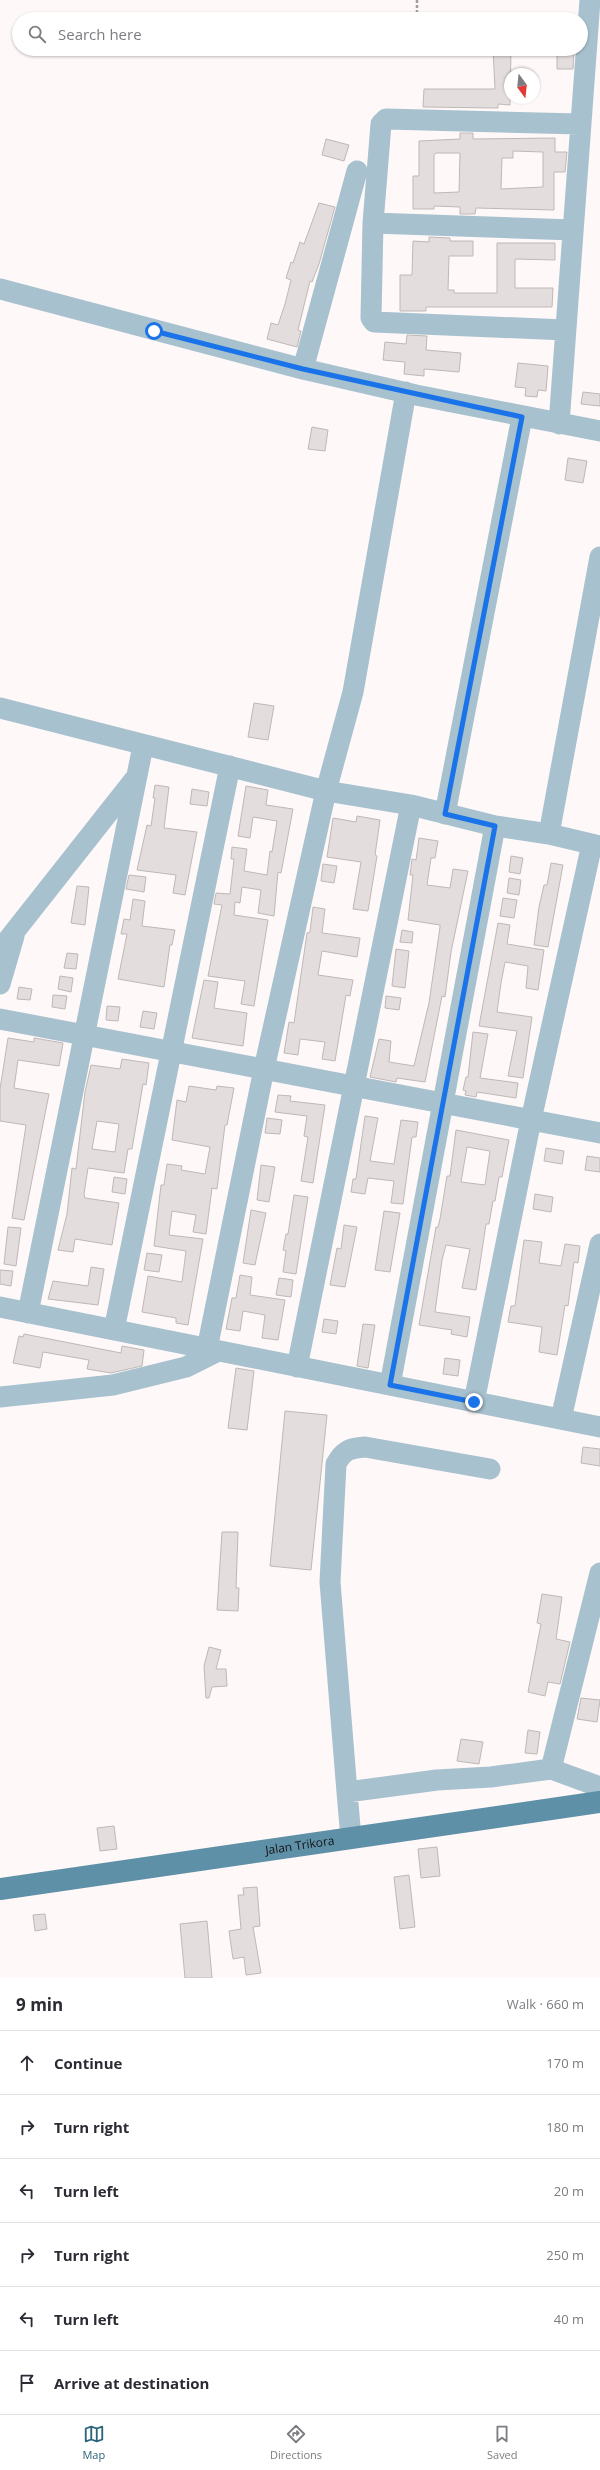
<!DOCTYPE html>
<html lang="en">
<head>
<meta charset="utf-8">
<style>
	body { margin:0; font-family:"Open Sans",sans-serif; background:#f2f2f3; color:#2b2b33 }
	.compass { position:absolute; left:504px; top:68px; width:36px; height:36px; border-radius:50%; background:#fff; box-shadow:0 1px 3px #0004; rotate:165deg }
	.stop { position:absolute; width:12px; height:12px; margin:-9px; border:3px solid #1a73e8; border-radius:50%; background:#fff }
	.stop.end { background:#1a73e8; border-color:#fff; box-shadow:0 1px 4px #0008 }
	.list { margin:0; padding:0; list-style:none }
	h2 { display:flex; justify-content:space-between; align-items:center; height:52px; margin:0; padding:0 16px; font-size:17px }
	h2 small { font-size:13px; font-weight:400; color:#7c7c81 }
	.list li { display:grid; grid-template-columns:26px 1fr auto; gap:12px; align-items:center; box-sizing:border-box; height:64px; padding:0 16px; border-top:1px solid #e1e1e2 }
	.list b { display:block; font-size:15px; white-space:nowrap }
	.list em { font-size:13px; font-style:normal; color:#7c7c81 }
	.icon { flex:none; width:22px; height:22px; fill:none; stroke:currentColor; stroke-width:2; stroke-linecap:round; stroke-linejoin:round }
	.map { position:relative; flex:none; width:600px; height:1978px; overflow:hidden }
	.search { position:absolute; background:#fff; box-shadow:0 1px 3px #0004; left:12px; right:12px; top:12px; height:44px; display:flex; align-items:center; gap:10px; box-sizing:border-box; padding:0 14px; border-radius:22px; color:#7c7c81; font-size:15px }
	.sheet { height:436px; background:#fff }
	nav { display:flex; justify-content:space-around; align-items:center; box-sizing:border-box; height:56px; border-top:1px solid #e1e1e2; background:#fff; font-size:11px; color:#7c7c81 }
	nav a { display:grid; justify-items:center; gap:2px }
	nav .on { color:#29637c }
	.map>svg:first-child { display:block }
	.building { fill:#e4dddd; stroke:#beb8b7; fill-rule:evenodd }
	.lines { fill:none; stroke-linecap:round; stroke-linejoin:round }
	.path { stroke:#a39e9e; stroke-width:2.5; stroke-dasharray:3 2; stroke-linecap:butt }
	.minor { stroke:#a7c1ce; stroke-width:21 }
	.major { stroke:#5e90a7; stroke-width:22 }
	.route { stroke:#1a73e8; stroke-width:5 }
	.labels { text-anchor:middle; stroke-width:4; stroke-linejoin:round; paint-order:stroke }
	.street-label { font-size:12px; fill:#151313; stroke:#fff }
</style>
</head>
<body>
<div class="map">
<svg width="600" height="1978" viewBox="0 0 600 1978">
	<rect width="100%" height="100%" fill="#fef8f8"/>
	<path class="building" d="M493 49H511L510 105 498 104V108L423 107 424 89H495Z
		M557 51H574L573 69H557Z
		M460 133H473V139L555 138V152H567L565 172H554V210L476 208 475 214H460V207L434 206V209H413V176H419V141L460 139ZM513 151 543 152V187L501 189 502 158H513ZM436 153H460L459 192 434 193V155Z
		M326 139 349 145 344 161 322 155Z
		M319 203 335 207 319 264 312 282 310 281 298 330 301 331 297 347 267 339 271 323 278 325 285 304 291 280 286 278 291 262 293 263 300 242 304 244Z
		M429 237 450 238V241H473V256H449L448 290H454V293H497V243H555V260L515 259V288H553L552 307H426V311H400V275H412L413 241 429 242Z
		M407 335 427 336 426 350 461 353 459 372 424 369V376L404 374 405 362 383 360 385 342 406 344Z
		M518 363 548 366 546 391 538 390 537 397 525 396 526 388 515 387Z
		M583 392 600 394V406L581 404Z
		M312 427 328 430 325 451 308 449Z
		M568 458 587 461 583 483 565 480Z
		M254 703 274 706 268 740 248 737Z
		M155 785 169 787 164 828 197 832 185 895 173 893 176 875 137 870 147 825 151 826 155 798H153Z
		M246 786 268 790 266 805 293 809 281 873 278 872 274 916 258 913 261 890 242 887 240 903 235 902 234 915 268 920 254 1006 241 1004 245 981 208 976 222 905 214 904 216 893 230 894 234 859H231L232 847 247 849 244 871 267 875 270 851 272 852 277 821 253 817 250 838 238 836Z
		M192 789 209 792 207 806 190 804Z
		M357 816 380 820 375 855 377 856 368 911 353 909 361 862 327 857 333 818 356 822Z
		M419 838 438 841 435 858H431L427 885 450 888 453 869 468 871 451 952 445 997 442 996 425 1082 397 1078 396 1082 370 1077 379 1039 391 1041 389 1062 414 1066 429 1003 440 927V925L408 920 413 875H410L412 859 416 860Z
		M511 856 523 858 520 874 509 872Z
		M551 863 563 865 548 947 534 945 539 907 544 885H547Z
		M323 864 337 866 334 883 321 881Z
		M129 875 146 877 144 892 126 889Z
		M509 878 521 880 519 895 507 893Z
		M77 886 89 887 85 925 71 923Z
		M503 898 517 900 514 918 500 916Z
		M133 899 145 901 142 926 175 930 172 945H170L164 987 118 979 127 934H121L124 919 130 920Z
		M313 907 325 909 322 933 360 938 357 957 322 951 318 975 353 980 350 996 346 995 335 1061 322 1059 325 1042 300 1039 298 1055 284 1053 289 1022 294 1023 307 933 310 932Z
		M498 923 510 925 507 944 544 950 538 990 526 988 528 966 505 962 501 983 497 1012 532 1017 523 1078 508 1076 517 1031 479 1026Z
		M402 930 413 932 412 943 400 942Z
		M396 949 409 951 405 988 392 986Z
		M67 953 78 954 76 969 64 968Z
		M60 976 73 978 71 992 58 989Z
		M204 980 218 982 214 1008 247 1013 243 1046 192 1038Z
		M19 987 32 989 30 1000 17 999Z
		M53 995 67 996 65 1009 52 1007Z
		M386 996 401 998 399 1010 385 1008Z
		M107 1006 120 1007 118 1021 106 1020Z
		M143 1011 157 1013 154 1029 140 1027Z
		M473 1032 488 1034 480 1078 518 1083 516 1098 477 1092 476 1097 465 1095 466 1091 463 1090 466 1077H468Z
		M8 1038 34 1042V1038L63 1043 59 1066 18 1060 14 1088 49 1094 24 1220 12 1218 26 1125 0 1121V1089Z
		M122 1059 149 1063 146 1085 143 1084 132 1149H128L124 1173 88 1168 84 1194 85 1198 119 1203 112 1245 75 1239 73 1252 58 1250 67 1214 72 1168 76 1169 85 1092 91 1065 120 1069ZM97 1121 119 1124 115 1152 92 1149Z
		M189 1086 216 1090 217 1086 234 1088 227 1125H225L217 1189 212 1188 206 1234 193 1232 196 1215 172 1211 169 1235 203 1239 188 1325 176 1323V1318L142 1312 148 1276 182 1282 186 1251 154 1246 161 1185H164L167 1164 182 1166 181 1170 205 1174 210 1147 172 1140 177 1100 186 1102Z
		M278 1095 291 1096 290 1101 325 1105 313 1183 301 1181 308 1137 304 1136 307 1116 275 1112Z
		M365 1116 378 1118 370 1161 394 1164 401 1120 418 1122 416 1137H412L403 1204 391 1203 394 1181 368 1178 365 1194 351 1192 353 1179H356Z
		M267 1118 282 1120 280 1134 265 1133Z
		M456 1130 509 1140 502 1177H499L495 1201H493L489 1224H486L476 1290 462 1288 470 1249 446 1245 442 1260 435 1312 470 1317 467 1337 451 1334 452 1330 419 1325 436 1227H438L440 1219 447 1176H450ZM467 1147 490 1151 485 1185 461 1182Z
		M546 1148 564 1151 562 1164 544 1161Z
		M587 1156 600 1158V1172L585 1170Z
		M261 1165 275 1167 269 1202 257 1200Z
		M114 1177 127 1179 125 1194 112 1192Z
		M535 1194 553 1197 551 1212 533 1209Z
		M294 1195 308 1197 296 1274 283 1272 286 1251 283 1250 286 1234H288Z
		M251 1210 266 1213 255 1265 243 1263Z
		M384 1211 400 1213 390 1272 375 1270Z
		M344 1225 357 1227 345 1287 330 1285 337 1248 341 1249Z
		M8 1227 21 1228 16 1266 4 1264Z
		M524 1240 542 1242 539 1263 561 1266 565 1244 580 1246 578 1263 574 1262 568 1306 565 1305 557 1355 539 1352 542 1327 508 1322 511 1306H515Z
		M147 1253 162 1255 159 1272 144 1270Z
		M91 1267 104 1269 98 1305 48 1299 53 1281 88 1286Z
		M0 1270 13 1271 11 1286 0 1284Z
		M240 1275 252 1277 250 1295 285 1300 278 1340 262 1338 265 1315 243 1311 240 1331 226 1329 232 1298H236Z
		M279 1278 293 1280 291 1297 276 1295Z
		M324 1319 338 1321 336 1334 322 1332Z
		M363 1324 375 1325 368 1368 357 1366Z
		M24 1334 121 1353 122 1346 144 1350 142 1366 111 1373 87 1369 89 1360 43 1352 40 1368 13 1363 19 1336 23 1337Z
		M445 1358 460 1360 458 1376 443 1374Z
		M236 1368 254 1371 247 1430 228 1428Z
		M285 1411 327 1415 311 1570 270 1566Z
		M583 1447 600 1449V1466L581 1463Z
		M222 1532H238L236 1588H239L238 1611 217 1610Z
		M542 1594 562 1597 556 1639 570 1642 560 1684 548 1682 545 1696 528 1692 541 1624 537 1623Z
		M209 1647 221 1650 216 1669H226L227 1686 212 1687 209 1698H206L204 1666Z
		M581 1698 600 1700 597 1722 577 1719Z
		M528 1730 540 1732 537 1754 525 1753Z
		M461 1739 483 1742 479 1764 457 1761Z
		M114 1826 117 1849 100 1851 97 1828Z
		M437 1847 440 1876 421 1878 418 1849Z
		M409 1875 415 1927 400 1929 394 1877Z
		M257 1887 260 1926 253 1927 261 1973 246 1975 244 1957 233 1959 229 1931 241 1929 238 1895H244L243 1888Z
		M45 1914 47 1929 35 1931 33 1915Z
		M207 1921 212 1978H185L180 1924Z"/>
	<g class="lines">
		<path class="path" d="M417 0V19"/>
		<path class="minor" d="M373 223 573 230
			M0 289 303 369 416 395 600 431
			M565 330 374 322 371 318 373 223 381 124 386 119 580 124
			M303 369 357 171
			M559 424 590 0
			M0 708 326 791 411 805 495 826 549 834 600 846
			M445 814 522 417
			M549 834 600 557
			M0 950 134 780
			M0 984 14 936
			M0 1019 600 1133
			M0 1307 600 1427
			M28 1313 143 746
			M114 1330 230 766
			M207 1349 264 1069 326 791 353 692 406 392
			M297 1367 411 805
			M390 1385 495 826
			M0 1397 113 1385 186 1367 218 1351
			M474 1402 531 1120 592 844
			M561 1419 600 1244
			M551 1769 600 1787
			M347 1792 330 1582 336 1464C343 1451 349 1448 365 1447L490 1469
			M351 1838 347 1792 437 1780 491 1777 551 1769 600 1573"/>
		<path class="major" id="s1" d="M0 1889 600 1802"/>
	</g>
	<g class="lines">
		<path class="route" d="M154 331 303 369 522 417 445 814 495 826 390 1385 474 1402"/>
	</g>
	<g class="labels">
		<g class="street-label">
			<text dy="4" stroke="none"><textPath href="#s1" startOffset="303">Jalan Trikora</textPath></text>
		</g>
	</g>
</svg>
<svg class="compass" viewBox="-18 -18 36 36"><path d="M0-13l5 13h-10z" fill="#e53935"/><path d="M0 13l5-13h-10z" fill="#7c7c81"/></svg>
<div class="stop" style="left:154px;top:331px"></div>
<div class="stop end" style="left:474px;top:1402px"></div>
<div class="search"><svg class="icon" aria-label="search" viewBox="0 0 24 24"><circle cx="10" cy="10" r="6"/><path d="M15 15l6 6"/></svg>Search here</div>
</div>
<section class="sheet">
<h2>9 min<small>Walk · 660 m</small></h2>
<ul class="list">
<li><svg class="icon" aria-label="ahead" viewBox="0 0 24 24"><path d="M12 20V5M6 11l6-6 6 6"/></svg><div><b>Continue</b></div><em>170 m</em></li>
<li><svg class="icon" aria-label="right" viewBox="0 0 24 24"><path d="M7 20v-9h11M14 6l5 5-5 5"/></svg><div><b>Turn right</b></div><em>180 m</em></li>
<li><svg class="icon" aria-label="left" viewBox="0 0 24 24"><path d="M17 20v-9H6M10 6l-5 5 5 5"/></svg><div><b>Turn left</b></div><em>20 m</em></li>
<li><svg class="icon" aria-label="right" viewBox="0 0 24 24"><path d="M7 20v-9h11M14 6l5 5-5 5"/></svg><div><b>Turn right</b></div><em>250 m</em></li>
<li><svg class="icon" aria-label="left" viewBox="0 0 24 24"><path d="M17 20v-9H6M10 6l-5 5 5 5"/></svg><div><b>Turn left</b></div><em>40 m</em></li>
<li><svg class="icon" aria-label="arrive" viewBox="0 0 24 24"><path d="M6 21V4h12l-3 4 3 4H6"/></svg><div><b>Arrive at destination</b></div></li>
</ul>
</section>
<nav>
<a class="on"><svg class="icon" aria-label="map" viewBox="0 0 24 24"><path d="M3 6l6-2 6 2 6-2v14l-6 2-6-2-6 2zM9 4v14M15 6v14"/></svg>Map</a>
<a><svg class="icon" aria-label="directions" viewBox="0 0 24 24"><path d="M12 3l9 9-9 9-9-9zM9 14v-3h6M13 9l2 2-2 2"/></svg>Directions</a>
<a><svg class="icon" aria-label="saved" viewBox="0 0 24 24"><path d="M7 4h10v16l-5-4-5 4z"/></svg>Saved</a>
</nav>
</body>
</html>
